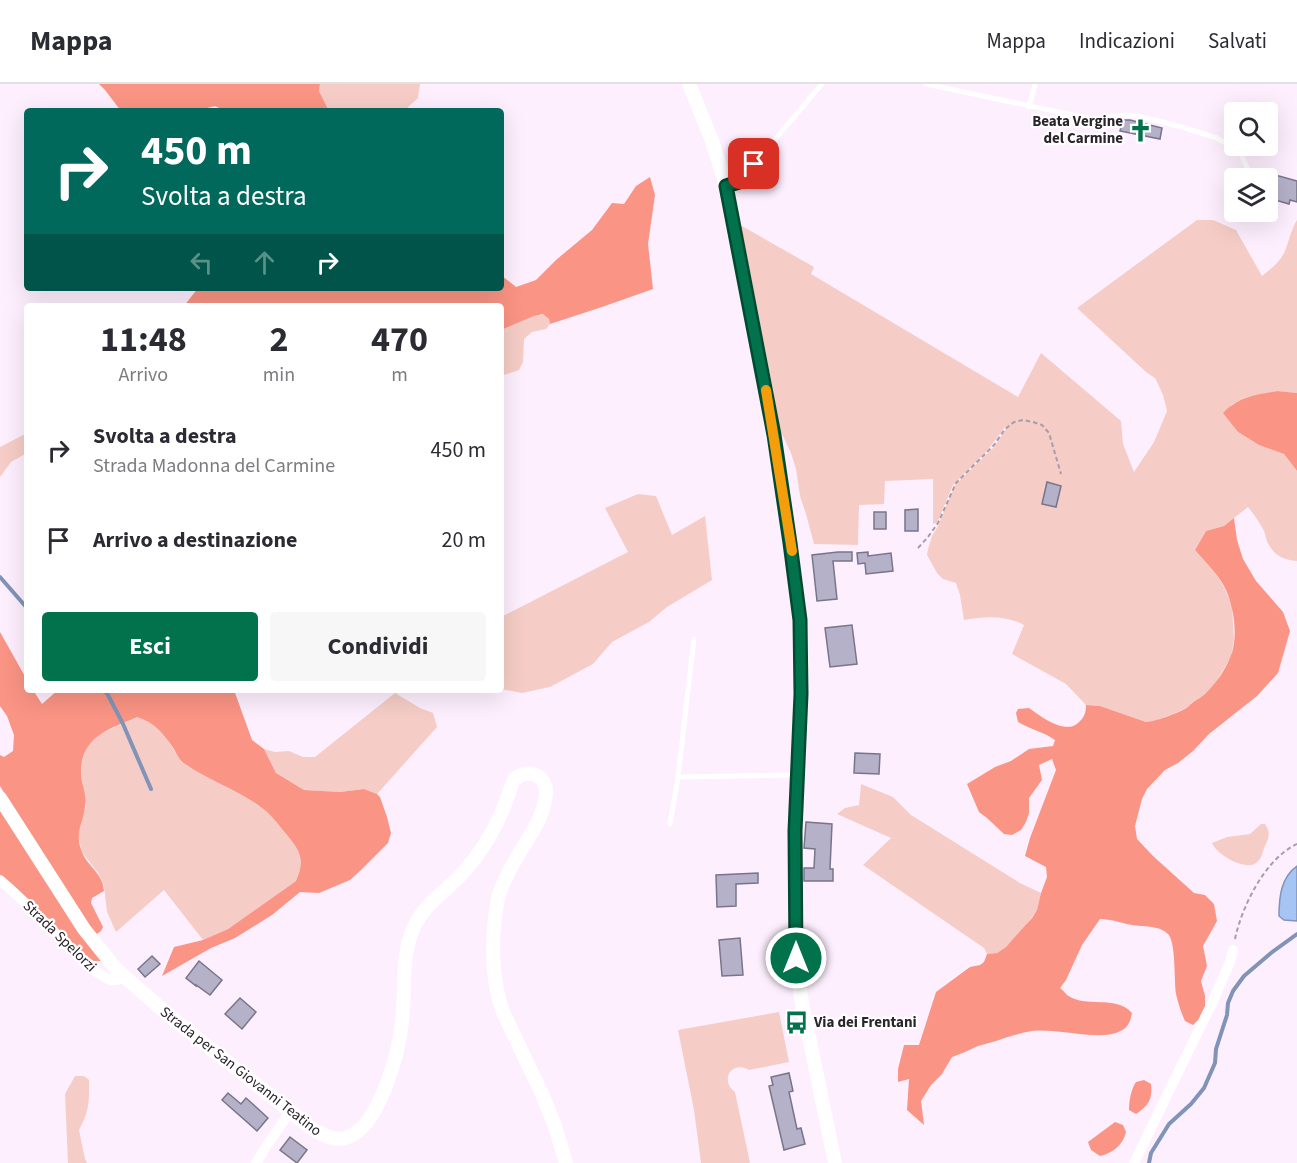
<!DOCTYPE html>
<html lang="it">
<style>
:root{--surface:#fff;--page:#f7f7f7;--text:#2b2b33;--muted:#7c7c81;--line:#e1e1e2;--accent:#01724c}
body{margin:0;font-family:"Source Sans 3",sans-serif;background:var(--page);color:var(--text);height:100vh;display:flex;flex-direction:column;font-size:22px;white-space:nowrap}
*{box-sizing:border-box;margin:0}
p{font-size:20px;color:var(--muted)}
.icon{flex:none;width:33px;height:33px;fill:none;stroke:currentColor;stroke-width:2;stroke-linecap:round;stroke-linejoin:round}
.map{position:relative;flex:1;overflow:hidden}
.sheet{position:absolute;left:24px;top:219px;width:480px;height:390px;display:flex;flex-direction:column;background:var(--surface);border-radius:6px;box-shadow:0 6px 24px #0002}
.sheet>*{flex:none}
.guide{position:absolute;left:24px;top:24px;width:480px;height:183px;border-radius:6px;box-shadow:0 6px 24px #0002;background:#00695c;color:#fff;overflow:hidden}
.controls{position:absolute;left:1224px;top:18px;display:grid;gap:12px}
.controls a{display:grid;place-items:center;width:54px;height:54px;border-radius:6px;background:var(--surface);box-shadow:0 6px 24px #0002;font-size:30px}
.pin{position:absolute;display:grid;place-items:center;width:51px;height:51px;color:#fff;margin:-26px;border-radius:12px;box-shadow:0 3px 9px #0006}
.me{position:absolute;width:66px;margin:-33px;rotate:0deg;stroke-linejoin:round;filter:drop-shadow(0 0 4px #0008)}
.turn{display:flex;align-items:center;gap:21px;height:126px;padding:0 18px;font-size:27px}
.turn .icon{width:78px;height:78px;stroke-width:2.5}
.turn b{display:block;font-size:42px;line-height:51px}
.lanes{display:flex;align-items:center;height:57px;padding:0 18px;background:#0003;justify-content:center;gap:30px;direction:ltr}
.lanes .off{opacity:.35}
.eta{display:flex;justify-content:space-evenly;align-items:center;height:102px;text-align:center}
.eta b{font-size:36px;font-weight:700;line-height:42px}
.primary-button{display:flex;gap:12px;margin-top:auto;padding:12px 18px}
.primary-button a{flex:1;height:69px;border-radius:6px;background:var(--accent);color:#fff;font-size:24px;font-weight:700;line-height:69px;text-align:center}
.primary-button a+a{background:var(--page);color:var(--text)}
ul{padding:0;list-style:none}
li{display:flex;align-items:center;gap:18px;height:90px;padding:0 18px}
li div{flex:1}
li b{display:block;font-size:22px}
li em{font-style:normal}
header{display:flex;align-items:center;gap:36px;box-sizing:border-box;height:84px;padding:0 30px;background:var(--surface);border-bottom:2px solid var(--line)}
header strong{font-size:28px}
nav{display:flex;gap:33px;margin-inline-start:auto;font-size:21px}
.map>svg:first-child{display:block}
.green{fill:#f5cdc6}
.forest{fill:#fa9484}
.water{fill:#a6c4f4;stroke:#8194b8;stroke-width:1.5}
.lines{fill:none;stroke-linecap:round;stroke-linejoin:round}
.stream{stroke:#8194b8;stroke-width:4}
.building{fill:#b5b1c9;stroke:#78758b;stroke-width:1.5}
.path{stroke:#a89ca8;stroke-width:2;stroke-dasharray:4.5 3;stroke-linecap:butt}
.lane{stroke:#fff;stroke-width:5}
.street{stroke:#fff;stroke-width:10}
.secondary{stroke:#fff;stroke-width:14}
.route-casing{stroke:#014a31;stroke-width:15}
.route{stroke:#01724c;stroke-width:10}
.slow{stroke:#f59e0b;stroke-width:10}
.labels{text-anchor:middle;stroke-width:4.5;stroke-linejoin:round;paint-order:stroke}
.poi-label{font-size:15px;font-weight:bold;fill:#2b242b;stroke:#fff;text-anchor:end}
.street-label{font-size:15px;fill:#2b242b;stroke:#fff}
</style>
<header>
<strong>Mappa</strong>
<nav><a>Mappa</a><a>Indicazioni</a><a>Salvati</a></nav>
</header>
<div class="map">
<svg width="1297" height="1079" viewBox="0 0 1297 1079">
<rect width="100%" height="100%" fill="#feeffe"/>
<!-- green -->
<g class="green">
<polygon points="320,0 420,0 418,14 404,27 329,27 319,7"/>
<path d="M1197 136H1213L1236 146 1262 192C1270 186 1281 177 1285 167 1289 157 1291 146 1297 136V309L1277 307 1244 314 1231 321 1238 348 1259 361 1284 370 1297 387V477C1285 476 1275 472 1269 461 1266 457 1266 452 1264 447 1260 439 1254 430 1248 423L1224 442 1206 447 1195 466 1216 490 1224 503 1232 522 1234 555 1231 573 1214 601 1205 611 1192 618 1187 624 1153 638H1146L1100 622 1086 621 1066 600 1012 570 1024 541C1006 531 985 532 964 536L960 511 956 499 943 495 937 489 927 471 928 465 932 452 938 442 955 401 994 363 1006 345V342L986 368 953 401 937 439 933 440V395L885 397 884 420 859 421 858 461 814 460 806 430 800 412 796 385 791 369 781 348 740 141 814 183 811 190 1018 313 1041 269 1121 337 1123 360 1134 388 1154 358 1167 327 1163 311 1159 302 1155 294 1146 288 1077 224Z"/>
<polygon points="544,230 549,235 550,240 546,245 532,248 524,255 523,278 519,286 501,292 501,246 534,232"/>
<polygon points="27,349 27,369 11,378 0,393 0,363"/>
<polygon points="638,410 656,412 672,451 705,432 712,496 667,523 649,538 612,558 593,580 550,603 522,609 501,605 501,533 628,468 605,424"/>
<polygon points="395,609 420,624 433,629 437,643 377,710 364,705 340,708 304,706 276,689 264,665 275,668 289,667 303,673 315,673"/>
<path d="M137 633C154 638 165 650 174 666 177 671 180 677 185 680 209 697 239 706 262 724 272 731 279 742 287 751 301 768 305 776 296 797L228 845 203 856 164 806 116 848 107 828 104 802 99 790 82 768 78 750 86 722 81 691 82 679 86 662 98 651Z"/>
<polygon points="861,700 893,713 911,731 1020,799 1041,809 1037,826 1024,844 1006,863 997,869 987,870 984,864 863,781 891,754 837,730 845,724 859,721"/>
<path d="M1261 740H1265C1271 749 1269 753 1265 762 1262 768 1263 774 1256 779 1245 787 1217 771 1212 759L1227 753 1250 750Z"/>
<path d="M779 928 789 978 749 986C732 976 719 996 735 1008L750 1079H701L694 1026 678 946Z"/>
<path d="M75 992H84L89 996C89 1018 90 1026 79 1046L85 1075 87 1079H68L65 1010Z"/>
</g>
<!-- forest -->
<g class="forest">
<polygon points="99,0 320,0 319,7 329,27 225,27 215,22 196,27 121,27 105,6"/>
<polygon points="650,93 655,111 648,160 653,205 602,223 550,240 549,235 543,230 534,232 501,246 501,222 184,222 198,204 501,204 501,191 516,203 536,196 556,176 592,146 612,119 624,120 636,102"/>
<path d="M1277 307 1297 309V387L1284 370 1259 361 1238 348 1223 329C1239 312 1255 311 1277 307Z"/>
<path d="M1234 434 1237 456 1243 475 1256 497 1283 528 1290 547 1278 589 1257 612 1209 650 1193 667 1178 679 1165 686 1147 705 1142 715 1135 742 1137 755 1153 772 1194 809 1205 811 1214 820 1217 837 1203 862 1207 882 1201 897 1205 912V923L1202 932 1193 941 1185 937C1181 928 1178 919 1176 910 1174 896 1176 858 1168 850 1159 841 1143 843 1132 841 1121 839 1111 835 1100 835L1082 861 1066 896 1060 904C1063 906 1065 909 1067 911 1086 925 1115 910 1132 929 1130 940 1127 945 1116 949 1094 956 1057 944 1032 947 1020 949 1008 953 996 957 990 959 984 960 978 962 969 966 961 970 952 973L942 990 931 1001 921 1017 924 1041 907 1026 909 995 898 998V985L904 961H919L936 908 970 883 980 881 984 878 987 870 997 869 1006 863 1032 834 1037 826 1041 809 1047 793 1046 783 1025 772 1030 754 1056 686 1052 675 1039 681 1042 696 1029 714V729L1026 738 1021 746 1012 751 1004 750 987 734 979 728 967 700 995 683 1011 677 1029 665 1053 662 1055 656C1044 648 1030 645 1018 638L1016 629 1018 625 1029 624C1040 632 1065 651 1078 639 1084 634 1086 629 1086 621L1100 622 1146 638C1155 638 1177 629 1185 625 1190 622 1188 622 1192 619 1197 615 1203 613 1207 608 1216 599 1225 586 1230 574 1239 554 1234 521 1224 502 1217 489 1205 478 1195 466L1206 447 1224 442Z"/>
<path d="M0 548 27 596V606H33L42 620 58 606H234L252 656 264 665 276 689 304 706 340 708 364 705 377 710 380 713 387 733 391 749 388 759 360 787 350 796 319 809 300 808 272 831 235 854 211 864 162 892 174 863 203 856 228 845 296 797C305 776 301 768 287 751 279 742 272 731 262 724 239 706 209 697 185 680 180 677 177 671 174 665 164 650 154 638 137 633 108 646 80 652 81 691 82 701 87 712 85 723 83 741 74 748 82 768 88 783 103 789 104 807L92 814 91 819 103 843 101 847 97 850 92 846 63 804 0 702V671L4 673 13 667 14 651 7 632 0 622Z"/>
<polygon points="0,723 104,877 94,877 86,872 35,822 0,791"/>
<path d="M1144 996 1151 1000C1153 1015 1148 1022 1136 1030L1129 1026C1129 1016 1131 1006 1136 998Z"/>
<path d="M1115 1038 1123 1041 1126 1048C1123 1061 1113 1069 1100 1072L1091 1066 1088 1058Z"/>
</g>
<!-- water -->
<path class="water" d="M1297 782V837L1284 836 1279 832C1279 813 1281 793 1297 782Z"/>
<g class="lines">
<!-- stream -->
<g class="stream">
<polyline points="0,493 27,524"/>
<polyline points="104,606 108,611 123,640 151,705"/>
<polyline points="1149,1079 1151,1069 1169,1040 1191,1020 1204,1004 1215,979 1216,965 1227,931 1228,919 1233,907 1244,892 1271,869 1297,850"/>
</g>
</g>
<!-- building -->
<g class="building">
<polygon points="1123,36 1130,36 1162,44 1160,55 1120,47"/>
<polygon points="1268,89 1297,97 1297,118 1290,116 1289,120 1268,114"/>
<polygon points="1047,398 1061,402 1056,423 1042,420"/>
<polygon points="918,425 918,447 905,447 905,426"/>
<rect x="874" y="428" width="12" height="17"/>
<polygon points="838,468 852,468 852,477 833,477 837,515 817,517 812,471"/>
<polygon points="868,468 868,472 891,469 893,487 866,490 865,479 858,480 857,469"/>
<polygon points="852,541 857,580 830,583 825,544"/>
<polygon points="855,669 880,670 879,690 854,689"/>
<polygon points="806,738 832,740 830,785 833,785 833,797 804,797 804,784 814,784 815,765 804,764"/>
<polygon points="758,789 758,799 736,800 736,822 717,823 716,791"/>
<polygon points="740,854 743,891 722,892 719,856"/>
<polygon points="152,872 160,880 145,893 138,885"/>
<polygon points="199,877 222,896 210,911 196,901 196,902 186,894"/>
<polygon points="240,914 256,928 242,945 225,930"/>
<polygon points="789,989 793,1007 789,1008 797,1045 801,1044 805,1060 784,1066 769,1002 773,1001 771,993"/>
<polygon points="228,1009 241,1020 246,1014 268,1034 257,1047 222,1016"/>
<polygon points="290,1053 307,1066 297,1079 280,1066"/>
</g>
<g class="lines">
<!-- path -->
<g class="path">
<polyline points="918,464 928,453 938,439 956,399 994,361 1005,345 1014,338 1023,336 1033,338 1042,341 1049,349 1061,390"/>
<path d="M1235 855C1242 822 1265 775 1297 760"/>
</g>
<!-- lane -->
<g class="lane">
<polyline points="926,0 1092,35 1127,31 1142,33 1182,43 1217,54 1239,67 1247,83"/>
<polyline points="1029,23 1035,0"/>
<polyline points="727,102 739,98 822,0"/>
<polyline points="694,555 678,693 795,691"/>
<polyline points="670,740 678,693"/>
</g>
<!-- street -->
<g class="street">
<path d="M0 796C29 820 53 849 81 874 90 882 99 892 111 896 116 897 120 895 124 894"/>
<polyline points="256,1079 267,1061 290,1028"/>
<polyline points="1134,1079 1213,917 1230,878 1233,866"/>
</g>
<!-- secondary -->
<g class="secondary">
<polyline points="689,0 712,57 726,102 764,296 777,369 797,509 800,536 802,574 795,747 796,874 801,914 835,1079"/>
<path d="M0 714 84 845 116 885 173 935 314 1046C325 1052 336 1058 348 1053 380 1041 399 968 402 937 406 905 400 868 416 839 426 820 445 807 459 793 482 769 497 743 508 712 510 706 511 700 515 695 528 683 547 692 546 709 545 733 527 755 516 775 510 785 504 796 500 808 497 816 496 825 495 834 491 867 492 897 503 928L542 1010 555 1042 566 1079"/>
</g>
</g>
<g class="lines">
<defs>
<polyline id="route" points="754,80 739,98 726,102 774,351 790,459 800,536 801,610 795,747 796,874"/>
</defs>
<!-- route casing -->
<use href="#route" class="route-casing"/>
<!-- route -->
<use href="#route" class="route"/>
<!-- slow -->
<polyline class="slow" points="766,306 792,467"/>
</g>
<!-- icons -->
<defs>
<symbol id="church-bare" viewBox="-9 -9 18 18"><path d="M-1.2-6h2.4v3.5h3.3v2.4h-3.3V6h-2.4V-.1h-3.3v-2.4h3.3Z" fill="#01724c" stroke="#fff" stroke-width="2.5" paint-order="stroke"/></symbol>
<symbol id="bus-bare" viewBox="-9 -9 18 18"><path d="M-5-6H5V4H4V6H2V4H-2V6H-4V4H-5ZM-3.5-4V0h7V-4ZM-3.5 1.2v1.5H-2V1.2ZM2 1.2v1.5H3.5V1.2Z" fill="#01724c" stroke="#fff" stroke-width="2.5" paint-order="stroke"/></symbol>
</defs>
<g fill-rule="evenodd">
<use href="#church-bare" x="1124" y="30" width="33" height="33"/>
<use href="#bus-bare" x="780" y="922" width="33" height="33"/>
</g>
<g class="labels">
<!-- poi labels -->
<g class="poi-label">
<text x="1123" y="42">Beata Vergine<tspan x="1123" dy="17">del Carmine</tspan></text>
<text x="814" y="943" text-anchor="start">Via dei Frentani</text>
</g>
<!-- street labels -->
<g class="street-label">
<text transform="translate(60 852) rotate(44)" y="5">Strada Spelorzi</text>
<text transform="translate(241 987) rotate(38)" y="5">Strada per San Giovanni Teatino</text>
</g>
</g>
</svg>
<div class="controls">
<a><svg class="icon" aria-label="search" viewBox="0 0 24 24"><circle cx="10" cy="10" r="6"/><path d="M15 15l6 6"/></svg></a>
<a><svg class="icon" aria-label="layers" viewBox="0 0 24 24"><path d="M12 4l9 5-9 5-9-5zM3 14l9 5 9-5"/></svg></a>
</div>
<div class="pin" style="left:754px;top:80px;background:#d93025"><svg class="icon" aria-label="arrive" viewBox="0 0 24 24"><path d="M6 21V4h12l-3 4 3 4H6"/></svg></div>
<svg class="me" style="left:796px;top:874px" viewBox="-20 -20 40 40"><circle r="17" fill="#01724c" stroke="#fff" stroke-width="3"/><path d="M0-11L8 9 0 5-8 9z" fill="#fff"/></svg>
<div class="guide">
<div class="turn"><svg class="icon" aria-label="right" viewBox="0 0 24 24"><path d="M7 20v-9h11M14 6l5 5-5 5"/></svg><div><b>450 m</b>Svolta a destra</div></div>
<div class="lanes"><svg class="icon off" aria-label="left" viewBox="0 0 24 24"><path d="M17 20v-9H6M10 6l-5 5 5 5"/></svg><svg class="icon off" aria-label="ahead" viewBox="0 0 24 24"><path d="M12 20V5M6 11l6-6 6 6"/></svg><svg class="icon" aria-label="right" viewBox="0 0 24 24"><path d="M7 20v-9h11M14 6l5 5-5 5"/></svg></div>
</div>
<section class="sheet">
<div class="eta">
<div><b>11:48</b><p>Arrivo</p></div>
<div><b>2</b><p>min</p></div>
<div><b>470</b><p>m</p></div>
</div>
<ul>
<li><svg class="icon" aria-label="right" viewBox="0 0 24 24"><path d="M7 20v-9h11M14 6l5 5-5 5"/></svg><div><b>Svolta a destra</b><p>Strada Madonna del Carmine</p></div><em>450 m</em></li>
<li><svg class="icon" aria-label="arrive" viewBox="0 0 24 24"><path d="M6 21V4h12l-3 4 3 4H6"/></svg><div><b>Arrivo a destinazione</b></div><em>20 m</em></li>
</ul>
<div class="primary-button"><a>Esci</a><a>Condividi</a></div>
</section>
</div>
